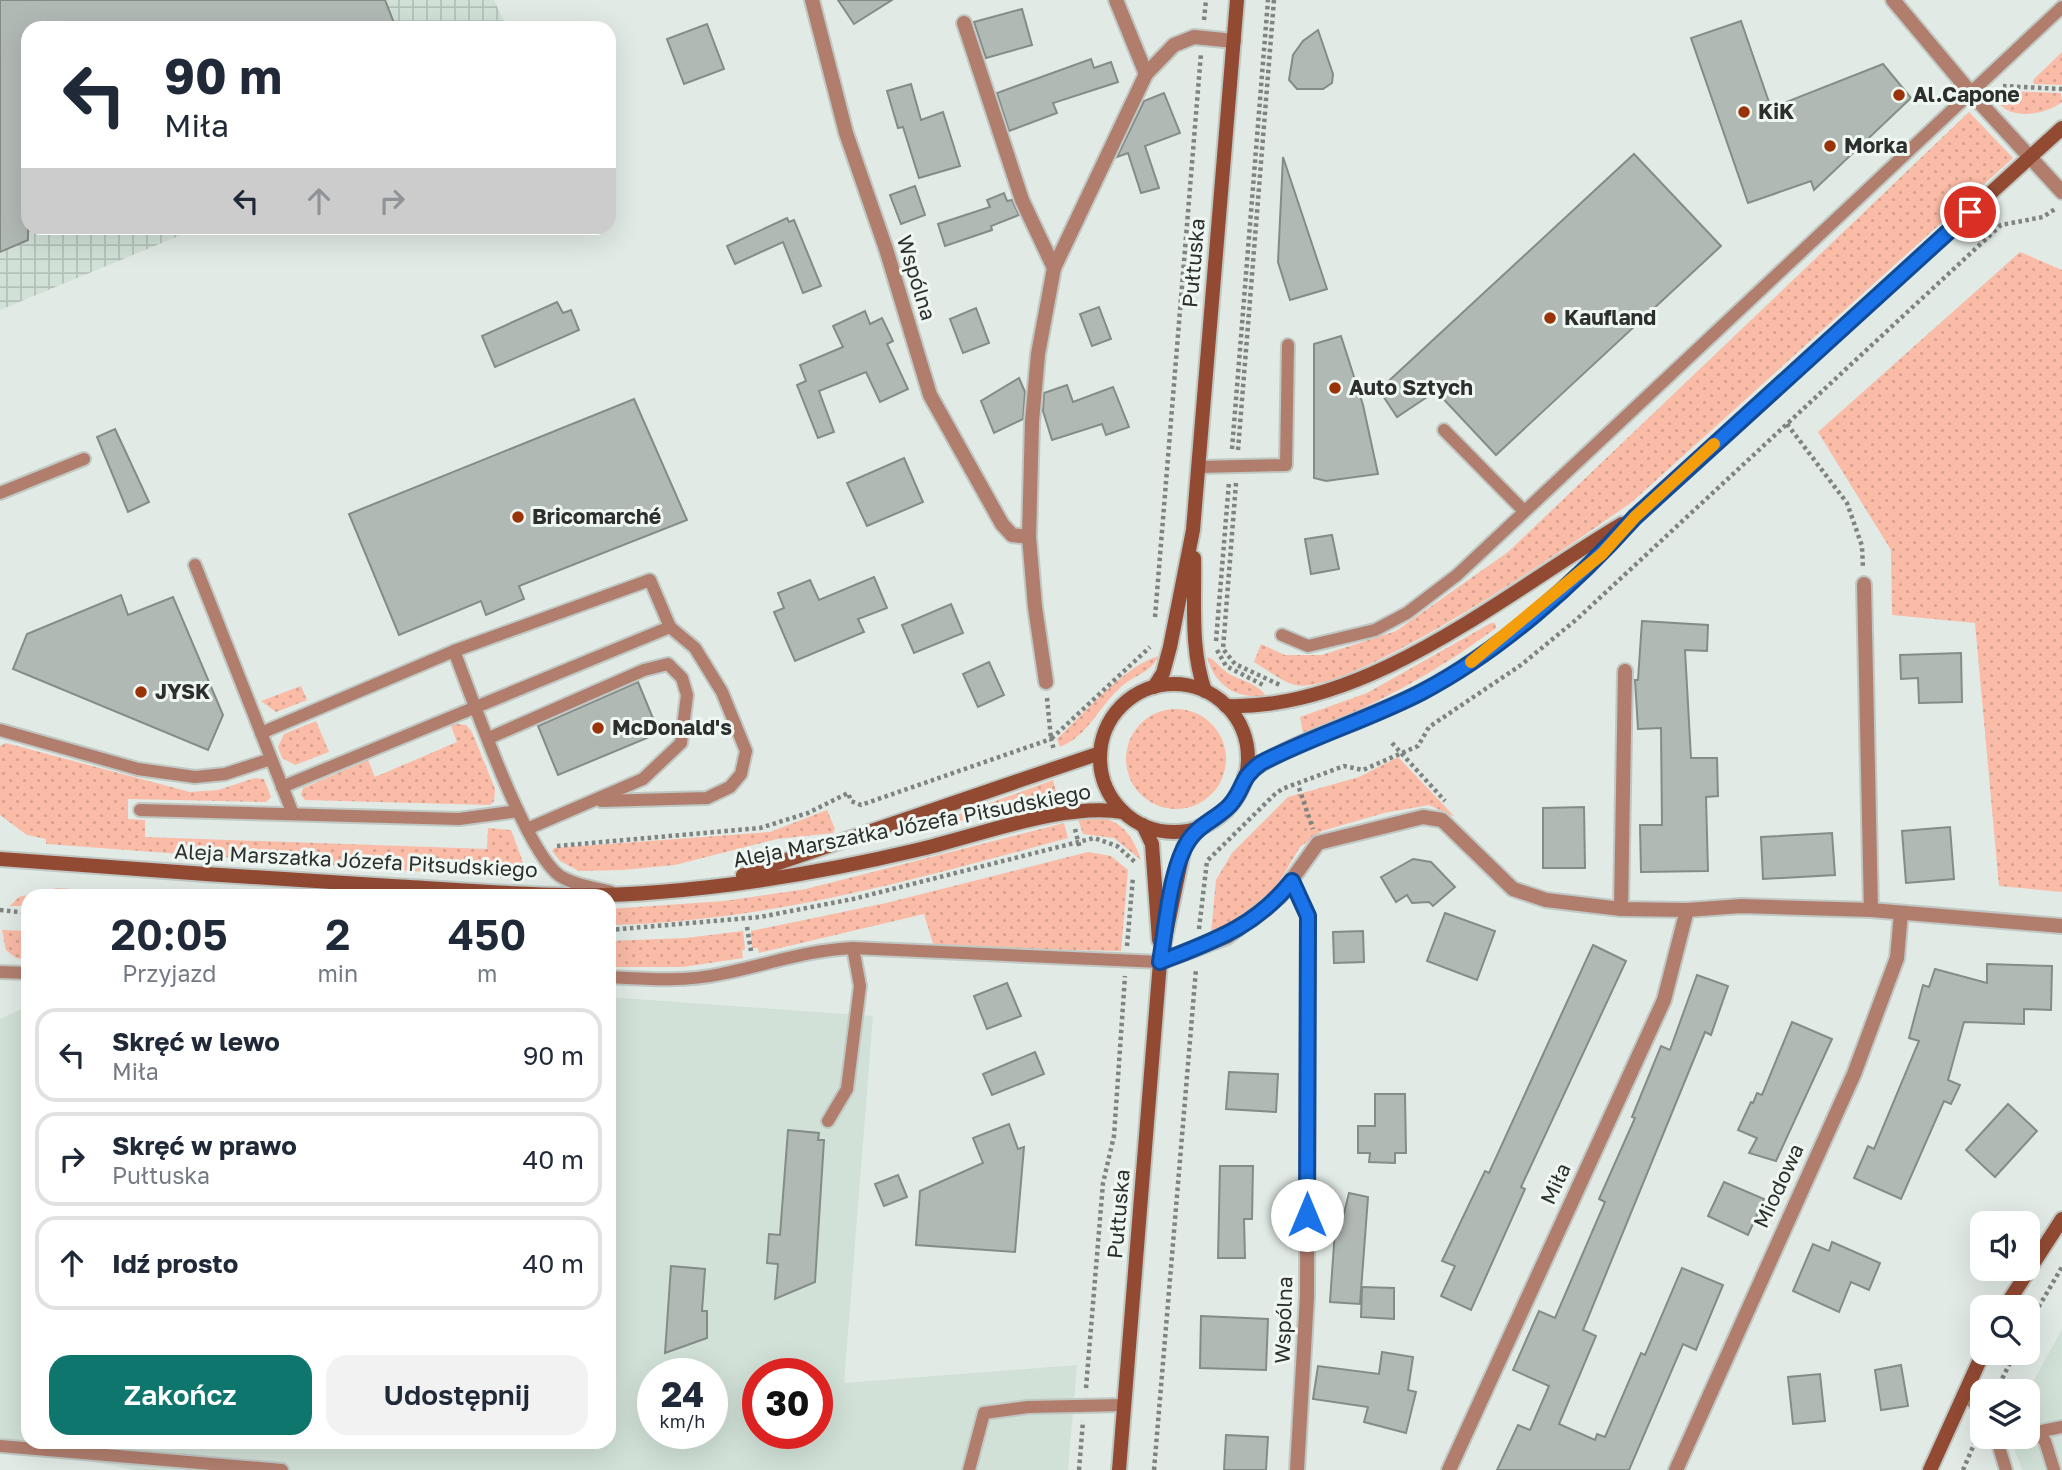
<!DOCTYPE html>
<html lang="pl">
<meta charset="utf-8">
<style>
:root{--surface:#fff;--page:#f2f2f3;--text:#1f2937;--muted:#747a83;--line:#e0e1e3;--accent:#0f766e}
body{margin:0;font-family:"Golos Text",sans-serif;background:var(--page);color:var(--text);height:100vh;display:flex;flex-direction:column;font-size:26px;white-space:nowrap}
*{box-sizing:border-box;margin:0}
p{font-size:23px;color:var(--muted)}
.icon{flex:none;width:38px;height:38px;fill:none;stroke:currentColor;stroke-width:2;stroke-linecap:round;stroke-linejoin:round}
.map{position:relative;flex:1;overflow:hidden}
.panel{position:absolute;left:21px;top:889px;width:595px;height:560px;display:flex;flex-direction:column;background:var(--surface);border-radius:21px;box-shadow:0 7px 28px #0002}
.panel>*{flex:none}
.top-card{position:absolute;left:21px;top:21px;width:595px;height:214px;border-radius:21px;box-shadow:0 7px 28px #0002;background:#fff;color:var(--text);overflow:hidden}
.tools{position:absolute;left:1970px;top:1211px;display:grid;gap:14px}
.tools a{display:grid;place-items:center;width:70px;height:70px;border-radius:14px;background:var(--surface);box-shadow:0 7px 28px #0002;font-size:35px}
.speed{position:absolute;left:637px;top:1358px;display:flex;gap:14px;font-size:35px;font-weight:700;text-align:center}
.speed>*{display:grid;place-content:center;width:91px;height:91px;border-radius:50%;background:var(--surface);box-shadow:0 7px 28px #0002;line-height:1}
.speed small{font-size:18px;font-weight:400}
.speed .limit{border:10px solid #d22;background:#fff;color:#111}
.pin{position:absolute;display:grid;place-items:center;width:60px;height:60px;color:#fff;margin:-30px;border:4px solid #fff;border-radius:50%;box-shadow:0 2px 7px #0007}
.me{position:absolute;width:77px;margin:-38px;rotate:0deg;stroke-linejoin:round;filter:drop-shadow(0 0 5px #0008)}
.turn{display:flex;align-items:center;gap:24px;height:147px;padding:0 28px;font-size:32px}
.turn .icon{width:91px;height:91px;stroke-width:2.5}
.turn b{display:block;font-size:49px;line-height:60px}
.lanes{display:flex;align-items:center;height:66px;padding:0 28px;background:#0003;justify-content:center;gap:35px;direction:ltr}
.lanes .off{opacity:.35}
.eta{display:flex;justify-content:space-evenly;align-items:center;height:119px;text-align:center}
.eta b{font-size:42px;font-weight:600;line-height:49px}
.cta{display:flex;gap:14px;margin-top:auto;padding:14px 28px}
.cta a{flex:1;height:80px;border-radius:21px;background:var(--accent);color:#fff;font-size:28px;font-weight:600;line-height:80px;text-align:center}
.cta a+a{background:var(--page);color:var(--text)}
ul{padding:0;list-style:none}
li{display:flex;align-items:center;gap:21px;height:94px;margin:0 14px 10px;padding:0 14px;border:4px solid var(--line);border-radius:21px}
li div{flex:1}
li b{display:block;font-size:26px}
li em{font-style:normal}
.map>svg:first-child{display:block}
.built{fill:#d1e1d7;fill-rule:evenodd}
.industrial{fill:url(#industrial-grid)}
.grass{fill:url(#grass-dots)}
.building{fill:#b1b9b5;stroke:#848c87;stroke-width:2}
.lines{fill:none;stroke-linecap:round;stroke-linejoin:round}
.lane-casing{stroke:#c0c8c4;stroke-width:16}
.street-casing{stroke:#c0c8c4;stroke-width:18}
.secondary-casing{stroke:#c0c8c4;stroke-width:18}
.path{stroke:#7f8481;stroke-width:4.5;stroke-dasharray:3.5 3.5;stroke-linecap:butt}
.lane{stroke:#b17e6e;stroke-width:12}
.street{stroke:#b17e6e;stroke-width:14}
.secondary{stroke:#924a33;stroke-width:14}
.route-casing{stroke:#114b97;stroke-width:18}
.route{stroke:#1a73e8;stroke-width:12}
.slow{stroke:#f59e0b;stroke-width:12}
.poi-dot{fill:#993309;stroke:#eff7f2;stroke-width:2.5}
.labels{text-anchor:middle;stroke-width:6;stroke-linejoin:round;paint-order:stroke}
.poi-label{font-size:21px;font-weight:bold;fill:#2c2f2d;stroke:#eff7f2;text-anchor:start}
.street-label{font-size:21px;fill:#2c2f2d;stroke:#eff7f2}
</style>
<div class="map">
<svg width="2062" height="1470" viewBox="0 0 2062 1470">
<defs>
<pattern id="industrial-grid" width="8" height="8" patternUnits="userSpaceOnUse" patternTransform="scale(1.75)"><rect width="8" height="8" fill="#d1e1d7"/><path d="M0 4h8M4 0v8" fill="none" stroke="#b4c1b9"/></pattern>
<pattern id="grass-dots" width="8" height="8" patternUnits="userSpaceOnUse" patternTransform="scale(1.75)"><rect width="8" height="8" fill="#fabba7"/><path d="M2 2h.1M6 6h.1" fill="none" stroke="#d6a190" stroke-width="1.8" stroke-linecap="round"/></pattern>
</defs>
<rect width="100%" height="100%" fill="#e1eae5"/>
<!-- built -->
<g class="built">
<path d="M609 997 873 1016 844 1383 1077 1365 1068 1470H134L0 1443V1019L28 1006V1442H609ZM653 1374H712V1433H653ZM758 1374H817V1433H758Z"/>
<polygon points="2062,1329 2062,1470 2022,1470 2010,1437 2028,1437 2028,1391"/>
</g>
<!-- industrial -->
<polygon class="industrial" points="0,0 494,0 507,28 28,28 28,228 198,228 0,310"/>
<!-- grass -->
<g class="grass">
<polygon points="2062,52 2062,85 2034,84 2033,80"/>
<path d="M2001 91 2061 93 2062 102C2047 114 2012 121 1999 103Z"/>
<path d="M1969 112 2013 158 1633 501C1581 539 1350 698 1295 685 1282 682 1266 669 1254 662L1261 644 1285 655H1322L1396 631 1508 552Z"/>
<polygon points="2020,252 2062,270 2062,892 1999,886 1975,623 1892,615 1891,550 1818,432"/>
<path d="M1491 623H1495L1496 628C1435 673 1373 707 1303 733L1300 717 1367 693Z"/>
<path d="M1159 656C1149 675 1132 675 1118 690 1096 710 1089 735 1060 747L1057 739C1083 715 1126 664 1159 656Z"/>
<path d="M1207 657C1216 660 1217 665 1224 670 1237 681 1256 681 1266 696 1236 699 1215 686 1207 657Z"/>
<polygon points="301,686 307,700 276,712 261,701"/>
<circle cx="1176" cy="759" r="50"/>
<polygon points="316,721 329,752 295,765 282,758 278,747 284,734"/>
<polygon points="450,723 466,725 472,732 495,789 494,801 490,805 305,800 301,795 303,788 368,760 375,777 457,742"/>
<polygon points="6,743 190,792 218,790 255,778 264,779 271,797 266,802 128,799 128,819 145,820 145,837 487,849 488,828 511,830 524,865 536,875 534,880 46,844 46,839 27,835 0,815 0,746"/>
<polygon points="1398,757 1455,817 1429,805 1384,813 1322,831 1300,847 1275,889 1223,932 1211,934 1216,880 1232,853 1288,797 1359,777"/>
<polygon points="1053,780 1057,796 922,831 918,829"/>
<polygon points="827,810 835,829 833,833 777,839 675,865 622,870 579,871 560,861 552,851 554,848 770,832"/>
<path d="M1088 816C1118 816 1133 834 1141 860L1114 838 1083 834 1078 819Z"/>
<path d="M1064 823 1068 838C917 879 766 922 609 925V909L724 901 806 889Z"/>
<polygon points="1088,852 1111,856 1128,870 1121,951 934,947 924,914 759,953 758,948 752,948 751,931 886,903"/>
<polygon points="57,888 181,896 89,892 71,896 28,896 28,906 10,906 19,897"/>
<polygon points="2,930 28,931 28,960 16,958 6,950"/>
<polygon points="743,931 745,949 742,951 743,958 683,967 609,967 609,941 685,938"/>
</g>
<!-- building -->
<g class="building">
<polygon points="0,0 385,0 396,28 28,28 28,240 0,252"/>
<polygon points="838,0 892,0 854,24"/>
<polygon points="1022,9 1032,45 986,58 974,22"/>
<polygon points="1741,21 1771,108 1883,64 1911,98 1814,190 1811,181 1748,203 1691,38"/>
<polygon points="707,24 724,69 684,84 667,39"/>
<polygon points="1318,30 1333,74 1332,83 1323,89 1297,89 1289,80 1293,55 1303,41"/>
<polygon points="1091,59 1094,68 1111,62 1118,82 1053,103 1057,113 1009,131 997,93"/>
<polygon points="911,84 921,120 943,112 960,166 919,178 903,127 898,128 887,91"/>
<polygon points="1164,93 1180,133 1145,146 1159,188 1141,193 1128,153 1117,157 1144,101"/>
<polygon points="1634,154 1721,246 1496,455 1436,391 1397,417 1379,390"/>
<polygon points="1283,157 1327,289 1290,300 1278,262"/>
<polygon points="915,186 925,215 901,224 890,195"/>
<polygon points="1004,193 1007,201 1012,200 1019,215 991,226 992,230 945,246 938,224 990,207 987,200"/>
<polygon points="787,218 789,222 794,220 821,286 803,293 783,242 735,264 727,246"/>
<polygon points="557,302 563,313 571,310 579,330 495,367 482,336"/>
<polygon points="1099,307 1111,339 1092,346 1080,314"/>
<polygon points="976,308 989,343 963,353 950,319"/>
<polygon points="865,311 870,324 882,318 893,341 887,344 908,389 880,402 866,372 819,391 834,432 818,438 797,385 806,381 800,365 843,347 833,326"/>
<polygon points="1341,336 1363,405 1378,474 1326,481 1314,478 1314,344"/>
<polygon points="1019,378 1025,392 1023,419 994,433 981,401"/>
<polygon points="1067,385 1073,402 1113,387 1129,427 1106,435 1102,424 1052,440 1043,411 1044,393"/>
<polygon points="634,399 687,520 519,586 524,599 486,615 481,601 399,635 349,514"/>
<polygon points="115,429 149,502 128,512 97,437"/>
<polygon points="904,458 923,502 867,526 847,483"/>
<polygon points="1332,535 1339,569 1311,574 1305,539"/>
<polygon points="874,577 887,608 858,619 864,632 795,661 774,612 784,608 778,593 810,580 819,600"/>
<polygon points="121,595 128,615 173,597 223,715 208,750 13,669 27,634"/>
<polygon points="951,604 963,633 914,653 902,625"/>
<polygon points="1642,621 1708,625 1707,651 1685,650 1691,758 1717,758 1718,796 1706,797 1708,871 1641,872 1640,825 1662,825 1661,728 1638,729 1635,680 1638,680"/>
<polygon points="1961,653 1962,702 1919,703 1918,678 1901,679 1900,655"/>
<polygon points="989,662 1004,695 978,707 963,674"/>
<polygon points="638,682 659,733 558,775 538,726"/>
<polygon points="1584,807 1585,868 1543,868 1543,808"/>
<polygon points="1950,827 1954,879 1906,883 1902,831"/>
<polygon points="1832,833 1835,875 1763,879 1761,837"/>
<polygon points="1413,859 1431,862 1455,887 1433,906 1429,902 1412,903 1407,895 1396,902 1381,877"/>
<polygon points="1445,913 1495,931 1477,980 1427,961"/>
<polygon points="1363,931 1364,962 1334,963 1333,932"/>
<polygon points="1593,945 1626,961 1521,1187 1525,1189 1471,1310 1441,1296 1455,1266 1442,1261 1485,1171 1489,1173"/>
<polygon points="1987,964 2052,966 2051,1010 2024,1009 2024,1024 1964,1022 1948,1080 1960,1085 1951,1104 1944,1101 1901,1199 1854,1178 1868,1146 1874,1149 1919,1041 1909,1038 1923,985 1929,987 1935,969 1987,983"/>
<polygon points="1697,975 1728,986 1711,1035 1705,1032 1583,1330 1596,1336 1559,1424 1595,1440 1597,1434 1605,1437 1641,1353 1645,1355 1682,1268 1723,1285 1696,1350 1683,1344 1629,1470 1497,1470 1518,1425 1530,1430 1549,1386 1513,1370 1539,1311 1555,1318 1605,1202 1599,1199 1635,1118 1632,1117 1661,1046 1670,1050"/>
<polygon points="1007,983 1021,1016 987,1029 974,996"/>
<polygon points="1792,1022 1832,1039 1776,1161 1749,1153 1757,1138 1738,1130 1751,1102 1753,1103 1757,1093 1762,1095"/>
<polygon points="1035,1052 1044,1074 992,1095 983,1074"/>
<polygon points="1229,1072 1278,1074 1276,1112 1226,1109"/>
<polygon points="1375,1094 1405,1094 1406,1153 1395,1153 1395,1163 1369,1162 1370,1153 1358,1153 1358,1126 1375,1126"/>
<polygon points="2008,1104 2037,1131 1995,1177 1966,1150"/>
<polygon points="1009,1124 1018,1149 1024,1147 1015,1252 916,1245 920,1191 983,1163 973,1138"/>
<polygon points="788,1130 819,1133 818,1140 824,1140 815,1282 775,1299 778,1264 767,1263 769,1234 780,1235"/>
<polygon points="1220,1166 1253,1166 1252,1219 1244,1219 1245,1258 1218,1258"/>
<polygon points="898,1175 907,1197 884,1206 875,1184"/>
<polygon points="1724,1182 1764,1199 1748,1235 1708,1216"/>
<polygon points="1349,1193 1368,1197 1360,1304 1330,1302 1335,1230 1340,1230"/>
<polygon points="1832,1242 1880,1263 1869,1290 1851,1282 1839,1312 1793,1291 1813,1244 1829,1251"/>
<polygon points="671,1266 705,1269 702,1311 707,1311 707,1338 665,1353"/>
<polygon points="1362,1287 1394,1288 1394,1319 1361,1317"/>
<polygon points="1201,1316 1268,1319 1266,1370 1200,1368"/>
<polygon points="1382,1352 1413,1357 1408,1390 1416,1392 1406,1433 1364,1422 1368,1407 1313,1399 1318,1366 1379,1374"/>
<polygon points="1901,1365 1908,1406 1881,1410 1875,1370"/>
<polygon points="1820,1374 1825,1421 1793,1424 1788,1377"/>
<polygon points="1226,1435 1268,1437 1266,1470 1224,1470"/>
</g>
<g class="lines">
<defs>
<g id="lane">
<polyline points="1444,430 1524,511"/>
<polyline points="1198,467 1286,465 1288,345"/>
<polyline points="0,493 84,459"/>
<polyline points="195,565 293,814"/>
<polyline points="1282,635 1308,646 1375,630 1407,613 1457,575 2062,7"/>
<path d="M454 651C472 697 525 852 560 876 574 885 595 888 611 892"/>
<polyline points="0,730 138,769 195,777 225,774 271,759"/>
<polyline points="261,733 454,651 650,580 670,627 282,787"/>
<polyline points="489,738 644,670 668,664 682,678 687,695 681,743 643,779 527,829"/>
<polyline points="601,801 707,798 730,787 741,774 746,751 722,692 695,648 670,627"/>
<polyline points="140,810 459,819 518,811"/>
<polyline points="0,972 28,973"/>
<path d="M609 977C646 979 685 982 721 974 766 965 807 950 853 948L1160 962"/>
<polyline points="828,1121 847,1089 860,986 853,948"/>
<polyline points="1963,1395 1983,1409"/>
<polyline points="2028,1424 2045,1441 2054,1470"/>
<polyline points="2037,1432 2062,1427"/>
<polyline points="1996,1437 2006,1470"/>
<polyline points="0,1446 282,1470"/>
<polyline points="969,1470 984,1413 1028,1407 1124,1405"/>
</g>
<g id="street">
<polyline points="812,0 846,133 886,249 930,395 1002,524 1012,535 1029,537 1032,422 1038,354 1054,268 1146,74 1174,45 1194,37 1234,41"/>
<polyline points="1116,0 1146,74"/>
<polyline points="1893,0 1970,92 2062,192"/>
<polyline points="964,23 1022,200 1054,268"/>
<polyline points="1029,537 1035,607 1046,682"/>
<polyline points="1864,584 1871,910"/>
<polyline points="1292,881 1308,916 1307,1296 1297,1470"/>
<polyline points="1621,909 1625,671"/>
<polyline points="1160,962 1227,937 1280,896 1318,843 1423,817 1442,820 1513,889 1546,900 1621,909 1687,910 1741,906 1871,910 2062,926"/>
<polyline points="1449,1470 1664,1000 1687,910"/>
<polyline points="1676,1470 1854,1074 1897,958 1901,913"/>
</g>
<g id="secondary">
<path d="M1194 558C1195 602 1190 649 1205 691"/>
<circle cx="1174" cy="758" r="74"/>
<polyline points="1154,687 1163,673 1170,647 1193,530 1237,0"/>
<path d="M1226 706C1368 711 1505 593 1622 524"/>
<path d="M1245 775C1298 736 1365 722 1423 691 1500 650 1576 582 1635 517L2062 128"/>
<polyline points="1143,825 1152,844 1159,940"/>
<path d="M0 859C131 869 261 878 392 886 480 891 571 900 659 892 746 885 833 870 917 850 977 836 1064 802 1123 812"/>
<polyline points="743,875 1100,753"/>
<polyline points="2005,1307 2062,1219"/>
<polyline points="1119,1470 1160,962 1184,847 1199,827"/>
<polyline points="1930,1470 1983,1353"/>
</g>
</defs>
<!-- lane casing -->
<use href="#lane" class="lane-casing"/>
<!-- street casing -->
<use href="#street" class="street-casing"/>
<!-- secondary casing -->
<use href="#secondary" class="secondary-casing"/>
<!-- path -->
<g class="path">
<polyline points="1204,20 1206,0"/>
<polyline points="2003,86 2062,89"/>
<polyline points="1787,424 1847,503 1862,546 1863,569"/>
<polyline points="1232,449 1268,0"/>
<polyline points="1238,450 1274,0"/>
<polyline points="1236,483 1223,649 1235,664 1280,685"/>
<polyline points="1155,617 1201,53"/>
<polyline points="1216,641 1229,482"/>
<polyline points="1217,650 1226,666 1263,685"/>
<polyline points="1047,698 1051,739 1150,647"/>
<polyline points="1392,743 1445,801"/>
<polyline points="1299,788 1313,829"/>
<polyline points="1075,829 1080,849"/>
<polyline points="557,846 760,828 808,813 848,793 851,801 861,805 1051,739 1054,750"/>
<polyline points="0,910 28,913"/>
<polyline points="747,927 751,951"/>
<polyline points="1199,929 1207,861 1274,795 1282,789 1344,766 1363,770 1418,746 1429,727 1521,665 1577,619 2001,225 2043,217 2055,209"/>
<polyline points="609,930 760,917 853,899 1094,838 1117,846 1135,862"/>
<polyline points="1127,946 1133,877"/>
<polyline points="2028,1325 2062,1267"/>
<polyline points="1086,1388 1103,1183 1114,1136 1125,976"/>
<polyline points="1996,1391 2015,1353"/>
<polyline points="1079,1470 1083,1421"/>
<polyline points="1154,1470 1196,969"/>
<polyline points="1963,1470 1978,1435"/>
</g>
<!-- lane -->
<use href="#lane" class="lane"/>
<!-- street -->
<use href="#street" class="street"/>
<!-- secondary -->
<use href="#secondary" class="secondary"/>
</g>
<g class="lines">
<defs>
<path id="route" d="M1307 1215 1308 916 1292 881C1254 928 1213 941 1160 962 1166 928 1170 862 1192 836 1202 823 1218 818 1230 805 1245 788 1239 779 1261 763 1313 736 1370 719 1422 692 1500 651 1577 582 1635 517L1970 212"/>
</defs>
<!-- route casing -->
<use href="#route" class="route-casing"/>
<!-- route -->
<use href="#route" class="route"/>
<!-- slow -->
<polyline class="slow" points="1471,662 1602,554 1635,517 1714,444"/>
</g>
<!-- markers -->
<g class="poi-dot">
<circle cx="1899" cy="95" r="7"/>
<circle cx="1744" cy="112" r="7"/>
<circle cx="1830" cy="146" r="7"/>
<circle cx="1550" cy="318" r="7"/>
<circle cx="1335" cy="388" r="7"/>
<circle cx="518" cy="517" r="7"/>
<circle cx="141" cy="692" r="7"/>
<circle cx="598" cy="728" r="7"/>
</g>
<g class="labels">
<!-- poi labels -->
<g class="poi-label">
<text x="1913" y="102">Al.Capone</text>
<text x="1758" y="119">KiK</text>
<text x="1844" y="153">Morka</text>
<text x="1564" y="325">Kaufland</text>
<text x="1349" y="395">Auto Sztych</text>
<text x="532" y="524">Bricomarché</text>
<text x="155" y="699">JYSK</text>
<text x="612" y="735">McDonald's</text>
</g>
<!-- street labels -->
<g class="street-label">
<text transform="translate(1194 263) rotate(-85)" y="7">Pułtuska</text>
<text transform="translate(916 278) rotate(73)" y="7">Wspólna</text>
<text transform="translate(912 826) rotate(-11)" y="7">Aleja Marszałka Józefa Piłsudskiego</text>
<text transform="translate(356 861) rotate(3)" y="7">Aleja Marszałka Józefa Piłsudskiego</text>
<text transform="translate(1556 1184) rotate(-65)" y="7">Miła</text>
<text transform="translate(1779 1186) rotate(-65)" y="7">Miodowa</text>
<text transform="translate(1119 1214) rotate(-85)" y="7">Pułtuska</text>
<text transform="translate(1284 1320) rotate(-88)" y="7">Wspólna</text>
</g>
</g>
</svg>
<div class="tools">
<a><svg class="icon" aria-label="sound" viewBox="0 0 24 24"><path d="M4 9h4l5-4v14l-5-4H4zM17 9q2 3 0 6"/></svg></a>
<a><svg class="icon" aria-label="search" viewBox="0 0 24 24"><circle cx="10" cy="10" r="6"/><path d="M15 15l6 6"/></svg></a>
<a><svg class="icon" aria-label="layers" viewBox="0 0 24 24"><path d="M12 4l9 5-9 5-9-5zM3 14l9 5 9-5"/></svg></a>
</div>
<div class="speed"><div>24<small>km/h</small></div><div class="limit">30</div></div>
<div class="pin" style="left:1970px;top:212px;background:#d93025"><svg class="icon" aria-label="arrive" viewBox="0 0 24 24"><path d="M6 21V4h12l-3 4 3 4H6"/></svg></div>
<svg class="me" style="left:1307px;top:1215px" viewBox="-20 -20 40 40"><circle r="19" fill="#fff"/><path d="M0-13L10 11 0 6-10 11z" fill="#1a73e8"/></svg>
<div class="top-card">
<div class="turn"><svg class="icon" aria-label="left" viewBox="0 0 24 24"><path d="M17 20v-9H6M10 6l-5 5 5 5"/></svg><div><b>90 m</b>Miła</div></div>
<div class="lanes"><svg class="icon" aria-label="left" viewBox="0 0 24 24"><path d="M17 20v-9H6M10 6l-5 5 5 5"/></svg><svg class="icon off" aria-label="ahead" viewBox="0 0 24 24"><path d="M12 20V5M6 11l6-6 6 6"/></svg><svg class="icon off" aria-label="right" viewBox="0 0 24 24"><path d="M7 20v-9h11M14 6l5 5-5 5"/></svg></div>
</div>
<section class="panel">
<div class="eta">
<div><b>20:05</b><p>Przyjazd</p></div>
<div><b>2</b><p>min</p></div>
<div><b>450</b><p>m</p></div>
</div>
<ul>
<li><svg class="icon" aria-label="left" viewBox="0 0 24 24"><path d="M17 20v-9H6M10 6l-5 5 5 5"/></svg><div><b>Skręć w lewo</b><p>Miła</p></div><em>90 m</em></li>
<li><svg class="icon" aria-label="right" viewBox="0 0 24 24"><path d="M7 20v-9h11M14 6l5 5-5 5"/></svg><div><b>Skręć w prawo</b><p>Pułtuska</p></div><em>40 m</em></li>
<li><svg class="icon" aria-label="ahead" viewBox="0 0 24 24"><path d="M12 20V5M6 11l6-6 6 6"/></svg><div><b>Idź prosto</b></div><em>40 m</em></li>
</ul>
<div class="cta"><a>Zakończ</a><a>Udostępnij</a></div>
</section>
</div>
